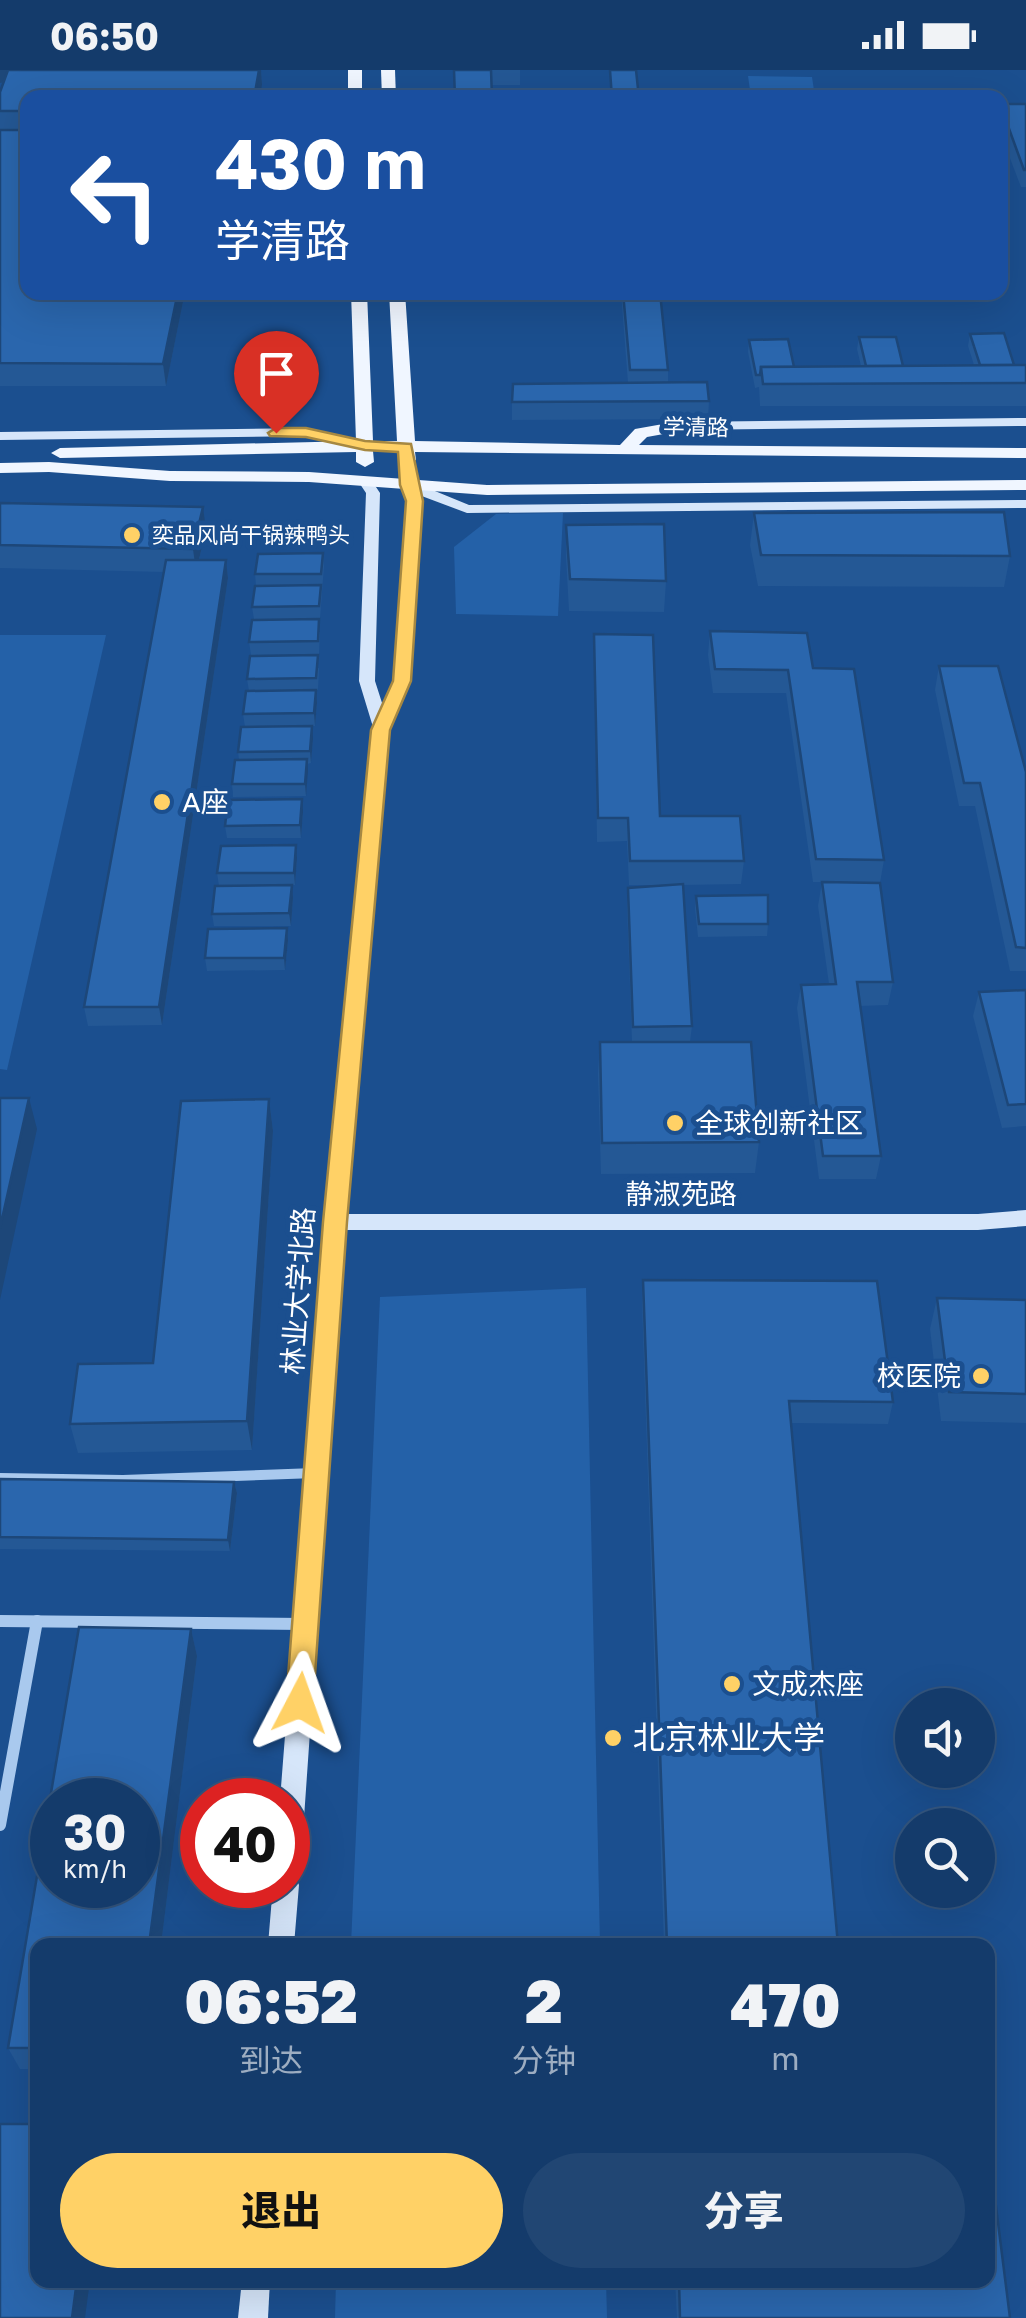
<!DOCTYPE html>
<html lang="zh">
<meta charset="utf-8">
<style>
:root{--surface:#143b6b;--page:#214673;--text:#f1f3f6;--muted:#9dadc1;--line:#33557e;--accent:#ffd166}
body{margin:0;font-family:"Golos Text","Noto Sans SC",sans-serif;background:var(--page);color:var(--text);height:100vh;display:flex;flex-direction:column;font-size:38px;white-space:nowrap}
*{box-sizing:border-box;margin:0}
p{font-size:32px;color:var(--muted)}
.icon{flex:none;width:55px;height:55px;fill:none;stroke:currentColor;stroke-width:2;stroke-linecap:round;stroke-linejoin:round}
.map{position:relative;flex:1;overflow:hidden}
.panel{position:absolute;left:30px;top:1868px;width:965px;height:350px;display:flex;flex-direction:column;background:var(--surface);border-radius:20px;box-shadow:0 10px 40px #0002,0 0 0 2px var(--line)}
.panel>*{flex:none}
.top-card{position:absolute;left:20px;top:20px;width:988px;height:210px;border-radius:20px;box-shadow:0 10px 40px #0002,0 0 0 2px var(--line);background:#1a4fa0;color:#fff;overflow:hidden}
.fabs{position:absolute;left:895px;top:1618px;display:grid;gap:20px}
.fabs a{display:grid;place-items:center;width:100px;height:100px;border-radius:50%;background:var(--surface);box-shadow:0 10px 40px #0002,0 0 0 2px var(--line);font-size:50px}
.speed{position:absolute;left:30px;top:1708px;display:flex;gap:20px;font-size:50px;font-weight:700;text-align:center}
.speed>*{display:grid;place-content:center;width:130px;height:130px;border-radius:50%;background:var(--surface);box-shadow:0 10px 40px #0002,0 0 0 2px var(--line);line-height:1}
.speed small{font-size:25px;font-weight:400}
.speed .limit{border:15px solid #d22;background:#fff;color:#111}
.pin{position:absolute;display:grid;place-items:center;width:85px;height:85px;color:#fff;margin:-102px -42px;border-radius:50% 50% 50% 0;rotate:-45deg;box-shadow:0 0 10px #0007}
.pin .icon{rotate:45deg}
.me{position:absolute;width:110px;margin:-55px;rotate:4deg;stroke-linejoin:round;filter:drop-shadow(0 0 8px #0008)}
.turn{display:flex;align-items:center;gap:35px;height:210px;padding:0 30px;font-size:45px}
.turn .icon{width:130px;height:130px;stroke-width:2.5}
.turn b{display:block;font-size:70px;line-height:85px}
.eta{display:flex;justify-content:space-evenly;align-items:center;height:170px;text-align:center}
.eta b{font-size:60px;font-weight:800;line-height:70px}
.primary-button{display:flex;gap:20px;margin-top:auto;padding:20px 30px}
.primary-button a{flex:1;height:115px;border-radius:60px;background:var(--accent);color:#111;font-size:40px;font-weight:800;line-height:115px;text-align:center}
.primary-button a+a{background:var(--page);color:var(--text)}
.status{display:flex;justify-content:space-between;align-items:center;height:70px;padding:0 50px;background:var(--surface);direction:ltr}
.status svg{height:28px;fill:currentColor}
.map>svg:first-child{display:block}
.green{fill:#2461a8}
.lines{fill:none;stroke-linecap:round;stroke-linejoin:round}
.street-far1{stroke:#a9c9ee;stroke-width:10}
.street{stroke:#a9c9ee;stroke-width:12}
.secondary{fill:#d6e6fa;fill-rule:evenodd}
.primary{fill:#f0f6ff;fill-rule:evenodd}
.wall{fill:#245895;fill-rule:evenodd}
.shaded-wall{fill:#1d4779}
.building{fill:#2a66ad;stroke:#1d4779;stroke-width:2.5;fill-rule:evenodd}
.route{fill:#ffd166;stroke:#a68842;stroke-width:2.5}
.poi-dot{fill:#ffd166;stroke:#1b4f8f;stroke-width:4}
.labels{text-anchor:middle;stroke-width:10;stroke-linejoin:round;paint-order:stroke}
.far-street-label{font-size:22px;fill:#fff;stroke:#1b4f8f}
.far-poi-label{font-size:22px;fill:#fff;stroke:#1b4f8f;text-anchor:start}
.poi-label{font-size:28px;fill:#fff;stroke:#1b4f8f;text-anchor:start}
.street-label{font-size:28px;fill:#fff;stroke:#1b4f8f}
.near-poi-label{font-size:32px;fill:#fff;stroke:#1b4f8f;text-anchor:start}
</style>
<div class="status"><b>06:50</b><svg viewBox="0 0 49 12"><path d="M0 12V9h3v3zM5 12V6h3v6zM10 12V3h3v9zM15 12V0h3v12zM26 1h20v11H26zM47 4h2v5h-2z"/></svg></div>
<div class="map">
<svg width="1026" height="2248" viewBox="0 0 1026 2248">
<rect width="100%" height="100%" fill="#1b4f8f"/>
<!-- green -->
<g class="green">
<polygon points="748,6 812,7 815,27 751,27"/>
<polygon points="563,443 558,546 456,544 454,477 496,444"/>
<polygon points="0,565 106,565 7,1000 0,999"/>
<polygon points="586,1218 600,1875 351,1875 380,1227"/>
<polygon points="336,2210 606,2210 607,2248 335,2248"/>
</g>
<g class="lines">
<!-- street-far1 -->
<polyline class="street-far1" points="0,1408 123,1410 315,1403"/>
<!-- street -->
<g class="street">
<polyline points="0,1551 304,1554"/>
<polyline points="0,1755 37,1551"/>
</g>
<!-- secondary -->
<g class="secondary">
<polygon points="1026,348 1026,356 680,360 673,356 680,352"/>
<polygon points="307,358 372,376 365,380 307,366 0,370 0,362"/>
<polygon points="365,407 370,408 380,423 375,611 383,636 394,611 408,431 401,415 403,412 413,412 469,435 1026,430 1026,438 467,443 419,425 422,431 410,611 389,657 346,1144 978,1144 1026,1140 1026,1156 978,1160 345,1160 301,1791 297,1800 288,1803 288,1730 280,1730 325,1152 373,657 359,611 366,423 358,411"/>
<polygon points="288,1803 295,1806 299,1815 294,1875 268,1875 273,1815 288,1815"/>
<polygon points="242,2210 270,2210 268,2248 238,2248"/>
</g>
<!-- primary -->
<g class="primary">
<rect x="348" y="0" width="14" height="28"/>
<polygon points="381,0 395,0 396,28 382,28"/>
<polygon points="351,222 367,222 373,371 397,371 389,222 405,222 415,371 620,375 635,359 680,351 686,352 686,360 647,367 639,375 1026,378 1026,388 415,382 416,390 407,395 398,390 398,382 373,381 374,392 365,397 356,392 356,382 60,388 51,383 60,378 356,371"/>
<polygon points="49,392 170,401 309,402 487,415 1026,410 1026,420 487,425 309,412 170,411 49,402 0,403 0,393"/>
</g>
</g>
<!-- wall -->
<g class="wall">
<polygon points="0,0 261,0 262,14 28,28 28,222 185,222 166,316 0,316 0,22 4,12 0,13"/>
<polygon points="454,0 520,0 520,15 492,15"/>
<polygon points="1000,34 1026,34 1026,117 1021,117 1000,62"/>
<polygon points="621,222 660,222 668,300 668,313 709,331 708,349 512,350 512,332 628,313"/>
<polygon points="970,264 1014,295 1026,313 1026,336 760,336 759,317 755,318 748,282 749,270 794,297 861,296 857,279 859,267 903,296 974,295 968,276"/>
<polygon points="0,433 206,460 199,490 226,490 228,508 162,955 88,956 84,937 164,502 0,498"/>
<polygon points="754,443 1010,486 1004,517 758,516 750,475"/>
<polygon points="566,455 666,511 664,542 569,541 566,486"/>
<polygon points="323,483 324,496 320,549 254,549 252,537 256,516 255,504"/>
<polygon points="710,561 813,598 884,790 880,813 893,912 888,935 860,936 881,1086 876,1109 819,1109 797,938 801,915 829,914 818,836 822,812 813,812 786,623 713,623 708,585"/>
<polygon points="320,562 319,584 251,585 249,572"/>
<polygon points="594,564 660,746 744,791 741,814 683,815 692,956 690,972 759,1072 755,1103 601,1104 598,1003 600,972 632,972 627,836 628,818 667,815 629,815 627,771 597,772"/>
<polygon points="939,596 1026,702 1026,901 1010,901 975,736 959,736 935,620"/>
<polygon points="319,598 318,620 316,620 317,633 315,656 245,657 243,644 249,621 247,609"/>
<polygon points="313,669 311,693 307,694 306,726 233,727 232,714 239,690 238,682"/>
<polygon points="303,742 301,768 227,768 225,756"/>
<polygon points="296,775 297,788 295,815 292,815 293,828 291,856 214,856 212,844 219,816 217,803"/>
<polygon points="696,826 768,854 767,866 698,867 695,838"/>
<polygon points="287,858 288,871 285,900 207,901 205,888"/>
<polygon points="1026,920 1026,1056 1002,1058 973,946 979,922"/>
<polygon points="269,1029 273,1061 252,1380 78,1383 70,1354 153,1293"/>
<polygon points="643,1210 893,1332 888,1354 791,1353 838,1875 664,1875 642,1233"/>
<polygon points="937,1228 1026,1230 1026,1353 941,1351 930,1259"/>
<polygon points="0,1409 234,1412 237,1423 230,1481 0,1479"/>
<path d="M79 1557 191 1559 197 1586 161 1875H38V1999H20L8 1978ZM52 1730H138V1815H52Z"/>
<polygon points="675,2210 988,2210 1010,2248 677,2248"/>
</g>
<!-- shaded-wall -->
<g class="shaded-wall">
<polygon points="0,0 16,0 18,10 0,13"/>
<polygon points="259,0 261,0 262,14 260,28 254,28"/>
<polygon points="178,222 185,222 166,316 163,294"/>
<polygon points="203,437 206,460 196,502 193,479"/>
<polygon points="226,490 228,508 162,955 159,937"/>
<polygon points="316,620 317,633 315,656 314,643"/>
<polygon points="312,656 313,669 311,693 310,681"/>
<polygon points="307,689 308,701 306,726 305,714"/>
<polygon points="302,729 303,742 301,768 300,755"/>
<polygon points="296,775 297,788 295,815 294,803"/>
<polygon points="292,815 293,828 291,856 289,843"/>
<polygon points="287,858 288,871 285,900 284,888"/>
<polygon points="29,1028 37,1059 0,1230 0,1158"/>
<polygon points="269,1029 273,1061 252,1380 247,1351"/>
<polygon points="234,1412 237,1423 230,1481 228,1470"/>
<polygon points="191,1559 197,1586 161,1875 149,1875"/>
<polygon points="77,2210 90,2210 85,2248 72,2248"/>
</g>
<!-- building -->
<g class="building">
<polygon points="8,0 259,0 254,28 28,28 28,41 0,41 0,22"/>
<polygon points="454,0 491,0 492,28 455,28"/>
<polygon points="610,0 636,0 639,28 612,28"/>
<polygon points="687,24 712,24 713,28 688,28"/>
<polygon points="1000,34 1026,34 1026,100 1024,100"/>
<polygon points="0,60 28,60 28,222 178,222 163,294 0,293"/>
<polygon points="623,222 660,222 668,300 630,300"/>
<polygon points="1004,263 1014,295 980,295 970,264"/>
<polygon points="859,267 896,267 903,296 866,296"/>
<polygon points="788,269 794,297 761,297 760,305 756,305 749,270"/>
<polygon points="1026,295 1026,313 763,314 761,297"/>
<polygon points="707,312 709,331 512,332 513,314"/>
<polygon points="0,433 203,437 193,479 0,475"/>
<polygon points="1004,442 1010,486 761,485 754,443"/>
<polygon points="664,454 666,511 570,509 566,455"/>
<polygon points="323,483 321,504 255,504 258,484"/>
<polygon points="166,490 226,490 159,937 84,937"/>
<polygon points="321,515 319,536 252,537 255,516"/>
<polygon points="319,549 318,571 249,572 252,550"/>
<polygon points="710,561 807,563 813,598 854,599 884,790 816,789 788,600 715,599"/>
<polygon points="594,564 653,565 660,746 740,746 744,791 630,791 628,748 598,748"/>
<polygon points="318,585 316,608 247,609 250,586"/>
<polygon points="939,596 998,596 1026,702 1026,878 1016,877 980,713 964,713"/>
<polygon points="316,620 314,643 243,644 246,621"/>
<polygon points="312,656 310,681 238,682 241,657"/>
<polygon points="307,689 305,714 232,714 235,690"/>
<polygon points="302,729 300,755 225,756 228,730"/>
<polygon points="296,775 294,803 217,803 221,776"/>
<polygon points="822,812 880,813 893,912 857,912 881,1086 823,1086 801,915 836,914"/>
<polygon points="683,814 692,956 633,957 628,818"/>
<polygon points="292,815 289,843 212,844 215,816"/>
<polygon points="768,825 768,854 699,854 696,826"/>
<polygon points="287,858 284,888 205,888 208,859"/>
<polygon points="1026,920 1026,1034 1008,1035 979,922"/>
<polygon points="600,972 751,972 759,1072 602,1073"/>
<polygon points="0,1028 29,1028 0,1158"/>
<polygon points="269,1029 247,1351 70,1354 78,1294 153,1293 181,1031"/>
<polygon points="643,1210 877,1211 893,1332 789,1331 838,1875 667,1875"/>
<polygon points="937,1228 1026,1230 1026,1324 949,1322"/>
<polygon points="0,1409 234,1412 228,1470 0,1467"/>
<path d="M79 1557 191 1559 149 1875H38V1978H8ZM52 1730H138V1815H52Z"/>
<polygon points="0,2054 38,2054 38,2210 77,2210 72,2248 0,2248"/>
<polygon points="988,2073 1010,2248 680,2248 679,2210 988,2210"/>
</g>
<!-- route -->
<polygon class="route" points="276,358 306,358 365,371 411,374 423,431 411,611 390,660 347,1152 313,1633 309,1642 300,1645 290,1642 286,1633 323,1152 371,660 393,611 406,431 400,415 398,382 365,380 306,367 270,366 268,363"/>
<!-- markers -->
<g class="poi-dot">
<circle cx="132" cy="465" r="10"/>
<circle cx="162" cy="732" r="10"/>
<circle cx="675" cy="1053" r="10"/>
<circle cx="981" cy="1306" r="10"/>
<circle cx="732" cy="1614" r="10"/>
<circle cx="613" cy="1668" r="10"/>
</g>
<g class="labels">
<!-- far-street labels -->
<g class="far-street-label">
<text transform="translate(696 357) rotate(1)" y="8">学清路</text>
</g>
<!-- far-poi labels -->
<g class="far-poi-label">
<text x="152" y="473">奕品风尚干锅辣鸭头</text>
</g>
<!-- poi labels -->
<g class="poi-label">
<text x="182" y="742">A座</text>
<text x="695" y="1063">全球创新社区</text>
<text x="961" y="1316" text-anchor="end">校医院</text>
<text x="752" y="1624">文成杰座</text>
</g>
<!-- street labels -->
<g class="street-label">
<text x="681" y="1134">静淑苑路</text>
<text transform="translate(298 1221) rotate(-86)" y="10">林业大学北路</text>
</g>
<!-- near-poi labels -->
<g class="near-poi-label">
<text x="633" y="1679">北京林业大学</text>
</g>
</g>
</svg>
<div class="fabs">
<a><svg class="icon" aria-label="sound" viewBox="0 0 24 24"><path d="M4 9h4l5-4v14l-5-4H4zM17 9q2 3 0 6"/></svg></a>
<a><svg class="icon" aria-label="search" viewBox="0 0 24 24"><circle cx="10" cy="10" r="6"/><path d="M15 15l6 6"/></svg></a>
</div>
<div class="speed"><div>30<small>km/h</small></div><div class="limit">40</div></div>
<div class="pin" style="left:276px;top:363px;background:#d93025"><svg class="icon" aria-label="arrive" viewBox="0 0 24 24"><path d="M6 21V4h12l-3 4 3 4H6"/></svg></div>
<svg class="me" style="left:300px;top:1633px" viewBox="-20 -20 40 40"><path d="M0-17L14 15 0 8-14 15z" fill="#ffd166" stroke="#fff" stroke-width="4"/></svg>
<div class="top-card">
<div class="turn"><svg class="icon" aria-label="left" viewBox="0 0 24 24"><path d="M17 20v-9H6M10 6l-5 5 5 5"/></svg><div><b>430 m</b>学清路</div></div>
</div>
<section class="panel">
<div class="eta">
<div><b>06:52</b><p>到达</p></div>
<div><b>2</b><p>分钟</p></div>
<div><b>470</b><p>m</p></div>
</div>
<div class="primary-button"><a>退出</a><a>分享</a></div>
</section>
</div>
